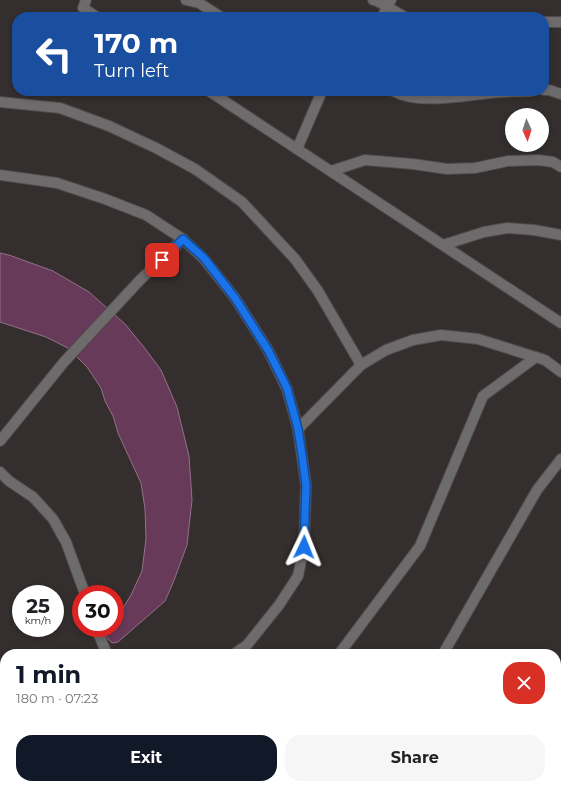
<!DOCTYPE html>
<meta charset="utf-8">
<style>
:root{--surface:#fff;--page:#f6f6f6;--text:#202124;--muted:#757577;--accent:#111827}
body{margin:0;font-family:Montserrat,sans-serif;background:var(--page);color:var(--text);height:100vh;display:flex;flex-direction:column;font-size:15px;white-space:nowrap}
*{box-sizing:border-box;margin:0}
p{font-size:13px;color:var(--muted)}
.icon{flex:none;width:22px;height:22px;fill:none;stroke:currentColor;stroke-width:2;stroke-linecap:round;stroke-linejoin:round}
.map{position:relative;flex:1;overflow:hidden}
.sheet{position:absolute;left:0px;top:649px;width:561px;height:140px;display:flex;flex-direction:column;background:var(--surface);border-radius:16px 16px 0 0;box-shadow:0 2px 6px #0003}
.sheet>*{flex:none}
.banner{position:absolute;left:12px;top:12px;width:537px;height:84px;border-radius:16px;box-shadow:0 2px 6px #0003;background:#1a4fa0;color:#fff;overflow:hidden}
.needle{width:26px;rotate:177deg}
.buttons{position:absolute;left:505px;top:108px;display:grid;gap:8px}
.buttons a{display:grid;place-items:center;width:44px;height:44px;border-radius:50%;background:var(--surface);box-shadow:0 2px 6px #0003;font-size:20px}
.speed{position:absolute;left:12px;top:585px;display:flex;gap:8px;font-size:20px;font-weight:700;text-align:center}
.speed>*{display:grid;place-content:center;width:52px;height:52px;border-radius:50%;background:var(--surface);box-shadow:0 2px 6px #0003;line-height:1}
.speed small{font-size:10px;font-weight:400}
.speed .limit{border:6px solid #d22;background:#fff;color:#111}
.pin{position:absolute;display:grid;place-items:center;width:34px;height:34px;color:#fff;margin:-17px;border-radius:8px;box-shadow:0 2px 6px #0006}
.me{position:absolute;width:44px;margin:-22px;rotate:2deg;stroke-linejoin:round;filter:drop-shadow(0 0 3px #0008)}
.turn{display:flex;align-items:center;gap:14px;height:84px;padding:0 16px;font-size:18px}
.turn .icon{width:52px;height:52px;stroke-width:2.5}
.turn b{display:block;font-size:28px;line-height:34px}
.round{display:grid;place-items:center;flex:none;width:42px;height:42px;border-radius:16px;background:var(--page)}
.headline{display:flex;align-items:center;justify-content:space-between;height:68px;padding:0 16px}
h1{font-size:24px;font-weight:700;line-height:30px;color:var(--accent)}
.primary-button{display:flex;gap:8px;margin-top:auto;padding:8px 16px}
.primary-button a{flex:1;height:46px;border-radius:16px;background:var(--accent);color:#fff;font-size:16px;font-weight:700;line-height:46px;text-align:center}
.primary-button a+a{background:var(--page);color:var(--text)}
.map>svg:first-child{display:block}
.water{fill:#683a59;stroke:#927187}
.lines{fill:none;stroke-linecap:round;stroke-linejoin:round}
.minor-casing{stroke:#4f4949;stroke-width:12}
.minor{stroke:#6e6b6c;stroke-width:10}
.route-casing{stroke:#114b97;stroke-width:10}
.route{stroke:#1a73e8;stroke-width:7}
</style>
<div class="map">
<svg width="561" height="789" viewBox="0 0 561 789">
<rect width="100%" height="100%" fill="#342e2e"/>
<!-- water -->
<polygon class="water" points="0,253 9,255 53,271 89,292 125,324 143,346 161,370 177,407 189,456 192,500 187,545 173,583 165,601 118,642 112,643 107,638 104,632 109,628 115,628 115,621 131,595 142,571 146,539 145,509 141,483 118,433 113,416 105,401 101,388 87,367 68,348 46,337 0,322"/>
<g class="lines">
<defs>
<g id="minor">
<polyline points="86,0 83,8 97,17"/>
<polyline points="186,0 199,3 221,17"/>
<polyline points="373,0 377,1 405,17"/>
<polyline points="382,17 391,0"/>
<polyline points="544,22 561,22"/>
<polyline points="544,90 549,90 561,94"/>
<polyline points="209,91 561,323"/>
<path d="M393 91C419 105 462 96 491 93 504 91 518 92 531 91"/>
<polyline points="0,102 60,108 109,126 156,148 195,169 242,202 295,259 318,291 361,365"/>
<polyline points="297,149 322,91"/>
<polyline points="331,171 365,160 413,164 447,169 475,168 508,161 538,160 553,162 561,167"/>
<polyline points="0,175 57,183 105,199 146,215 172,232 183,239 204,259 235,298 268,350 287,389 298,429 306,485 304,547 298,576 279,605 247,645 234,654"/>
<polyline points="443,245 484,232 507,228 534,230 556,234 561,235"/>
<polyline points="298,429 361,365 386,350 413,340 441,335 478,339 545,360 561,372"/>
<polyline points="0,441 64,362 140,280 183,239"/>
<polyline points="0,472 9,481 33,497 53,519 66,542 85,594"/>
<polyline points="96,628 107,654"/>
<polyline points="339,654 420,546 483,396 536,357"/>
<polyline points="443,654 537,490 561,459"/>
<polyline points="0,667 5,671"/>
<polyline points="130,784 136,789"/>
<polyline points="185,789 192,784"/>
<polyline points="318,789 325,784"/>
<polyline points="365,789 368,784"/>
</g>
</defs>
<!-- minor casing -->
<use href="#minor" class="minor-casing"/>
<!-- minor -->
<use href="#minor" class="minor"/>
</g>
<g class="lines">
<defs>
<polyline id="route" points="162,260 183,239 204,258 235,298 268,350 287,388 298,429 302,455 306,485 304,547"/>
</defs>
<!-- route casing -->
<use href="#route" class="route-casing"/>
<!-- route -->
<use href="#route" class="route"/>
</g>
</svg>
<div class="buttons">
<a><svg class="needle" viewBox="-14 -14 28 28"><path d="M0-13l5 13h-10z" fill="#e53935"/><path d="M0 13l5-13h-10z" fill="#757577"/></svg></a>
</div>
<div class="speed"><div>25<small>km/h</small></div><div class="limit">30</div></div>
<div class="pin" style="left:162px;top:260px;background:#d93025"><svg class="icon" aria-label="arrive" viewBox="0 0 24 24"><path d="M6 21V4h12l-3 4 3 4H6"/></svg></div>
<svg class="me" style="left:304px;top:547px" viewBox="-20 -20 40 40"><path d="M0-17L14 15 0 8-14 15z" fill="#1a73e8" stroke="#fff" stroke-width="4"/></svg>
<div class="banner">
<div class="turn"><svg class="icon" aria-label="left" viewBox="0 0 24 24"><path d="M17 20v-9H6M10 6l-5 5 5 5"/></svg><div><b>170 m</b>Turn left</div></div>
</div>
<section class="sheet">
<div class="headline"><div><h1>1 min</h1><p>180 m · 07:23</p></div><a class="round" style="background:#d93025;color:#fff"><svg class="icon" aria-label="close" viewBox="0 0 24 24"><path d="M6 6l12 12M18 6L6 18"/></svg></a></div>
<div class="primary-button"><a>Exit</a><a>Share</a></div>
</section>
</div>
